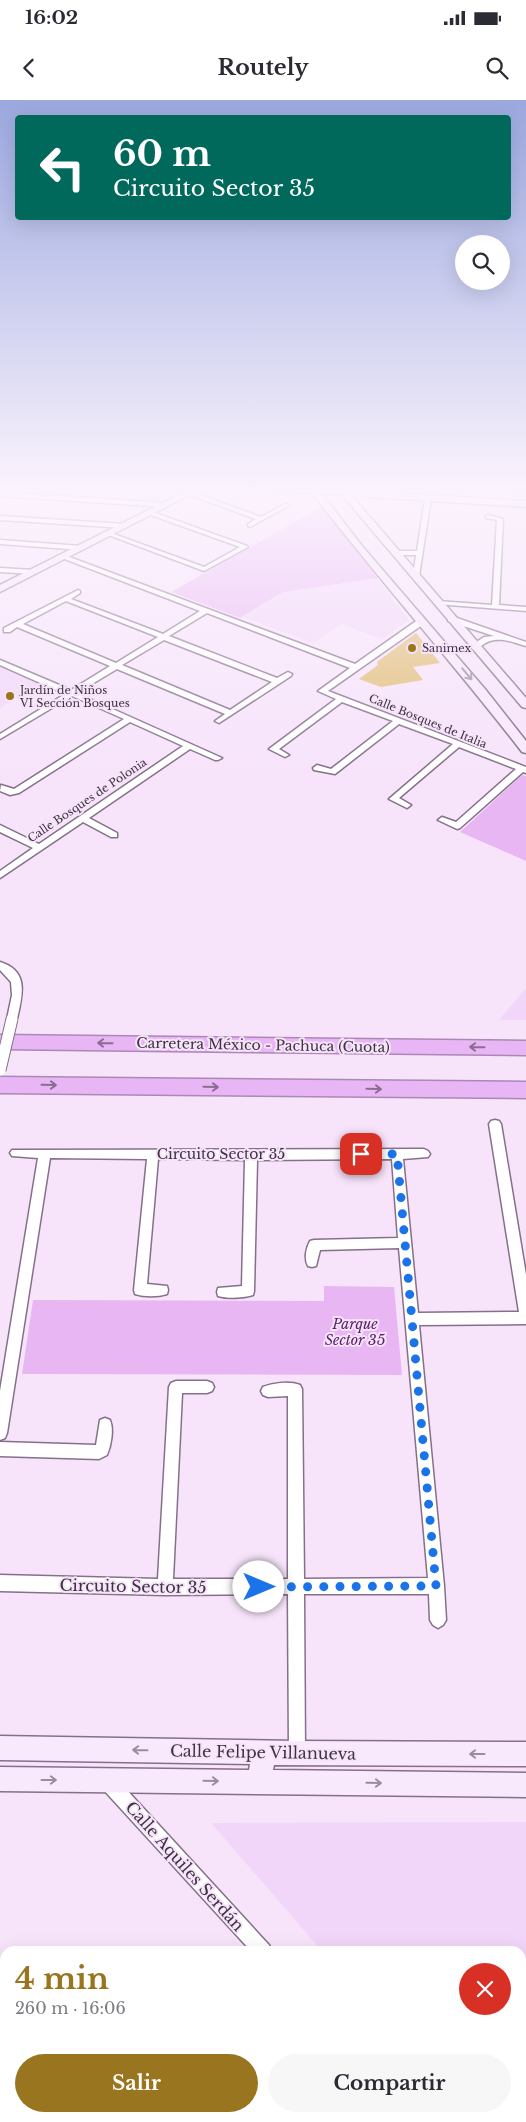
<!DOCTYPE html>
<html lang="es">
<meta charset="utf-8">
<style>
:root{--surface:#fff;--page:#f7f7f7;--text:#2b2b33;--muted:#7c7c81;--accent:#9a7520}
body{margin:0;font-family:"Libre Baskerville",serif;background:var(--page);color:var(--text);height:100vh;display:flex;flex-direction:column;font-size:19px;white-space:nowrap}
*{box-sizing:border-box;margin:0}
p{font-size:16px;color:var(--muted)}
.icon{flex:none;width:28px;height:28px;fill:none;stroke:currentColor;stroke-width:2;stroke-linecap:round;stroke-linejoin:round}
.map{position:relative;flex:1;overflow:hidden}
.sheet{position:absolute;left:0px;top:1846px;width:526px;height:176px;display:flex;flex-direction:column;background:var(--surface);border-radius:15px 15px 0 0;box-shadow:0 5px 20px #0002}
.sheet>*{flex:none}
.guide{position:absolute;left:15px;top:15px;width:496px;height:105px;border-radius:5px;box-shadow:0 5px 20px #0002;background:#00695c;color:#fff;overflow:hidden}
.controls{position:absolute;left:455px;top:135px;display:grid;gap:10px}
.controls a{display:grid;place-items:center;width:55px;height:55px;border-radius:50%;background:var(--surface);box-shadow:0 5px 20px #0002;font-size:25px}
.pin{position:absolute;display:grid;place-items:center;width:42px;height:42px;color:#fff;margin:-21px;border-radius:10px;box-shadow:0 2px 8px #0006}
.me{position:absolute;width:55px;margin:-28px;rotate:90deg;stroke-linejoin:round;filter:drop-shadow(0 0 4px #0008)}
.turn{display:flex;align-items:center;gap:18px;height:105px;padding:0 15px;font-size:22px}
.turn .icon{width:65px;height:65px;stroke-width:2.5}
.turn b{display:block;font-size:35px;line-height:42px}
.round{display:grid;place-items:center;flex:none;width:52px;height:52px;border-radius:26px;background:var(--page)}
.headline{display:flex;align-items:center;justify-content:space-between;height:85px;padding:0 15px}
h1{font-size:30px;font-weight:800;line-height:38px;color:var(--accent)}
.action{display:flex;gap:10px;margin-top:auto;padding:10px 15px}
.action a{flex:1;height:58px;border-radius:30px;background:var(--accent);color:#fff;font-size:20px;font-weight:800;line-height:58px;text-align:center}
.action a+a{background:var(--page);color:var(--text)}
.status{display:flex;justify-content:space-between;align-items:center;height:35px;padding:0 25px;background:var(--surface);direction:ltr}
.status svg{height:14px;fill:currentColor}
header{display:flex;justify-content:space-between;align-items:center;height:65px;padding:0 15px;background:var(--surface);font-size:22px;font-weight:800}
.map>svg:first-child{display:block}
.built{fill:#f2d6f9}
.green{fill:#e8b6f3}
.building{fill:#e1bd75}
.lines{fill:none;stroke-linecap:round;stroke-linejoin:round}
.street-casing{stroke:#85708a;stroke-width:3}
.secondary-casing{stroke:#85708a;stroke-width:3}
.highway-casing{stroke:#ac88b5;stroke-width:3}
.street{fill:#fff;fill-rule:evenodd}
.secondary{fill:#f8e9fc;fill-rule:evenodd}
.highway{fill:#e8b6f4;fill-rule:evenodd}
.street-bridge-casing{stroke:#85708a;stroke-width:13;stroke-linecap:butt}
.street-bridge{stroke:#fff;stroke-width:11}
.oneway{stroke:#9a8e9e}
.oneway2{stroke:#8a6e91}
.route{stroke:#1a73e8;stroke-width:9;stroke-dasharray:0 16.2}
.poi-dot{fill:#9a7520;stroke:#f7e4fb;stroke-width:2}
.labels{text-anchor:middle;stroke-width:4;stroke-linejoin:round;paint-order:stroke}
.far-poi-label{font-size:11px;fill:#3d3440;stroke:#f7e4fb;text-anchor:start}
.far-street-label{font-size:11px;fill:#3d3440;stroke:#f7e4fb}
.street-label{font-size:14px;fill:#3d3440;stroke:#f7e4fb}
.park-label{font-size:14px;font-style:italic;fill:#5a2067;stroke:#f7e4fb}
.near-street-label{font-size:16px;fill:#3d3440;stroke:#f7e4fb}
</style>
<div class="status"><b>16:02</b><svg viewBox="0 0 49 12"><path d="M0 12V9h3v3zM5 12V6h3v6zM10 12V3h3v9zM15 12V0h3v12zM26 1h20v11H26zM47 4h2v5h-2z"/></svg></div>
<header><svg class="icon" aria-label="back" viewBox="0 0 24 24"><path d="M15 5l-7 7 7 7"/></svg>Routely<svg class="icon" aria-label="search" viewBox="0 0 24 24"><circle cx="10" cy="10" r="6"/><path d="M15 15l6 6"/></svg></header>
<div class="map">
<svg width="526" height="2022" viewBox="0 0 526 2022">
<rect width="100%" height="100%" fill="#f7e4fb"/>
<!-- built -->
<g class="built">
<polygon points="376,478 409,520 382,539 341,524 313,543 243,517 283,492"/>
<polygon points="0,566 40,584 0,608"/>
<polygon points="526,888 526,920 499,920"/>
<polygon points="526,1722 526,2022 470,2022 466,2018 521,2018 521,1851 322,1851 211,1723"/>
</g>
<!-- green -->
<g class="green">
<polygon points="321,407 378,478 283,492 240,518 171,492"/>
<polygon points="522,675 526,676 526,761 460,732"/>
<polygon points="324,1186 394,1187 402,1275 22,1274 33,1200 324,1201"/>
</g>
<!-- building -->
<polygon class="building" points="416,533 440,563 413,567 423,580 381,587 359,579 378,565 377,562"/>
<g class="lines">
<defs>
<g id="street">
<polygon points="189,391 261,417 285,404 290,405 250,427 248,426 248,424 256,419 187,394 186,393"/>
<polygon points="0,392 165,403 168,405 165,407 0,396"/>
<polygon points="428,396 431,398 419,476 416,478 413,476 416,455 396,455 393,453 396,451 417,451 425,398"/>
<polygon points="150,411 247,446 248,447 204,471 106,434 111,433 204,467 240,447 148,414 147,413"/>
<polygon points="488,415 503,419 499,505 526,507 526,511 436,504 434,503 438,501 492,505 497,420 486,418 486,416"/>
<polygon points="0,416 125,424 128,426 125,428 0,420"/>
<polygon points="0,440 82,446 85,448 82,450 0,444"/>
<path d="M64 455 355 564 419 519H425V523L328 591 526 667V673L523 672 460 728 457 729 438 720 442 717 456 722 516 669 459 647 399 698 411 705 407 708 389 699 453 644 399 624 335 674 314 670 313 668 317 665 331 669 393 621 342 602 279 649 289 655 285 657 269 649 336 599 318 591 350 568 207 513 169 536 277 578 288 572 292 574 291 576 219 623 215 621 225 614 117 569 77 593 222 658 218 660H215L190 649 89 718 117 733V737H111L83 722 0 778V771L33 748 0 732V725L39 744 183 646 130 622 19 693 10 695 0 691 1 685 14 689 124 619 72 596 0 639V634L65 594 0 565V560L71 590 110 566 17 527 10 532H4V528L78 490 80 491V493L71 499 163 534 200 511 62 458V456ZM66 501 158 537 116 563 23 524ZM164 540 272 582 230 610 122 565Z"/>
<polygon points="0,468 34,470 37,472 34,474 0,472"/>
<path d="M448 517H454L526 542V546C514 543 503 537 490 541 483 543 480 549 472 549V545L484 537 494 536 448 521Z"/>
<path d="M0 862C30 871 22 896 17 919L12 923 7 919 12 895 11 882 0 870Z"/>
<path d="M495 1020 499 1021 501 1024 526 1175V1224L419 1225 444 1486 446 1520 443 1525 438 1528 433 1525 430 1520 429 1494H304L305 1653 303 1659 297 1661 291 1659 289 1653 288 1494 165 1495 0 1491V1475L158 1479 169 1287 171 1283 176 1281H207L212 1283 214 1287 212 1291 207 1293H182L173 1479H288V1296L268 1297 263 1295 261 1291 263 1287C273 1283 290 1281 300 1285L302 1289 304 1479 428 1478 399 1148 320 1150 316 1166 312 1167 308 1166C304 1159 306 1148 310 1141L314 1140 398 1138 392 1059 257 1060 254 1191 253 1195C243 1198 228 1199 218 1196L217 1192 218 1188 242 1186 245 1060 158 1059 147 1184 167 1186 168 1190 167 1194C158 1197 144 1197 135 1194L134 1190 147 1059 50 1058 7 1333 5 1338 0 1340V1291L38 1058 12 1056 10 1053 12 1050 424 1049 428 1051 430 1054 428 1057 403 1059 418 1213 519 1212 489 1024 491 1021Z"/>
<path d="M105 1318 110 1320C114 1329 111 1346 107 1355L99 1359 0 1356V1342L96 1345 100 1320Z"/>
<polygon points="107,1673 113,1675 269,1845 272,1851 251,1851 101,1687 99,1681 101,1675"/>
<rect x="0" y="1868" width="5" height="18"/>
<polygon points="5,1907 5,1929 0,1931 0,1909"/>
<polygon points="134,2018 156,2018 158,2022 136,2022"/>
<polygon points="387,2018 428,2018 430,2022 408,2022 407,2020 406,2022 385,2022"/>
</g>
<g id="secondary">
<polygon points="192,388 203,388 0,492 0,485"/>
<path d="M270 388H346L347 390 526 401V407L352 396 526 598V608L522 607 342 395 322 394 362 446 485 589 526 641V653L522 652C454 564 380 481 312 393L274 391Z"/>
<polygon points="504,388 526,388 526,392 508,391"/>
<polygon points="0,1636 297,1641 526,1642 526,1666 274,1665 273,1670 526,1673 526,1697 0,1691 0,1667 249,1670 250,1664 0,1660"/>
</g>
<g id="highway">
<polygon points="0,935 526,941 526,955 0,949"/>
<polygon points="0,977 526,982 526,998 0,993"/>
</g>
</defs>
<!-- street casing -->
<use href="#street" class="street-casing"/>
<!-- secondary casing -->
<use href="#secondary" class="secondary-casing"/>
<!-- highway casing -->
<use href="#highway" class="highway-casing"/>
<!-- street -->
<use href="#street" class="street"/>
<!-- secondary -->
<use href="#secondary" class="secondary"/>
<!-- highway -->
<use href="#highway" class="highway"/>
<defs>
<polyline id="street-bridge" points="0,970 12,919"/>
</defs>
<!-- street-bridge casing -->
<use href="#street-bridge" class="street-bridge-casing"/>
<!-- street-bridge -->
<use href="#street-bridge" class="street-bridge"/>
</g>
<!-- one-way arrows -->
<defs><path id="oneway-shaft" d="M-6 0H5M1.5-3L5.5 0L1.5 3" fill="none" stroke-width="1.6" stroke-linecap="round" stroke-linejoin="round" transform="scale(1.25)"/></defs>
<g class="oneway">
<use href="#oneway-shaft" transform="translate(467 574) rotate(50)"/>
<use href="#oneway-shaft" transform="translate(140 1650) rotate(-179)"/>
<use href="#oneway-shaft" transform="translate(477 1654) rotate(-180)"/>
<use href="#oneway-shaft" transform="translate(49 1680)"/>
<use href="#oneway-shaft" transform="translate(211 1681) rotate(1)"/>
<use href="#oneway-shaft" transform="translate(374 1683) rotate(1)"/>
</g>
<g class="oneway2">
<use href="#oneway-shaft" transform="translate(105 943) rotate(-179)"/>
<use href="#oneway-shaft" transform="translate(477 947) rotate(-179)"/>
<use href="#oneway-shaft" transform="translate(49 985) rotate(1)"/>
<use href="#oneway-shaft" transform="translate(211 987) rotate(1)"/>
<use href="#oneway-shaft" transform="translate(374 989) rotate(1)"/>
</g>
<!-- sky -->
<linearGradient id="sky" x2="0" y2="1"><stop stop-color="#9ba8df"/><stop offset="0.58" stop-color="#fbf3fd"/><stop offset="1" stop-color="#fbf3fd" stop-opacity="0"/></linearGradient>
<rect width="526" height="671" fill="url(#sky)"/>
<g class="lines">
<!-- route -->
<polyline class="route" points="259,1487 436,1486 397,1054 361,1054"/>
</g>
<!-- markers -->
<g class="poi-dot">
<circle cx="412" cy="548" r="5"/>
<circle cx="10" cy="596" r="5"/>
</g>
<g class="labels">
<!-- far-poi labels -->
<g class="far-poi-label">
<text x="422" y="552">Sanimex</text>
<text x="20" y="594">Jardín de Niños<tspan x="20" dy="13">VI Sección Bosques</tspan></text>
</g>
<!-- far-street labels -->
<g class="far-street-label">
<text transform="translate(428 621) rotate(22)" y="4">Calle Bosques de Italia</text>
<text transform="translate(87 700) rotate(-34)" y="4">Calle Bosques de Polonia</text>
</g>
<!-- street labels -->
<g class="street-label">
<text transform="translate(263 945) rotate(1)" y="5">Carretera México - Pachuca (Cuota)</text>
<text x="221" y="1059">Circuito Sector 35</text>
</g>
<!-- park labels -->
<g class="park-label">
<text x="355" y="1229">Parque<tspan x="355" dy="16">Sector 35</tspan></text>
</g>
<!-- near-street labels -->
<g class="near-street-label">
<text transform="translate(133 1486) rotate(1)" y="6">Circuito Sector 35</text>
<text transform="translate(263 1652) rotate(1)" y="6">Calle Felipe Villanueva</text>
<text transform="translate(185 1766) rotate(48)" y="6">Calle Aquiles Serdán</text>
</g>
</g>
</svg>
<div class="controls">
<a><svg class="icon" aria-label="search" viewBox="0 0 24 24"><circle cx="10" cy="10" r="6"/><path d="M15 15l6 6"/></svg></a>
</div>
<div class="pin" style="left:361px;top:1054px;background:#d93025"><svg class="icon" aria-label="arrive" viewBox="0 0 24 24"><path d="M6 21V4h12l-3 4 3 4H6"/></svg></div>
<svg class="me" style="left:259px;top:1487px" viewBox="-20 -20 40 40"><circle r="19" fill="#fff"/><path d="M0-13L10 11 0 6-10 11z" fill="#1a73e8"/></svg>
<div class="guide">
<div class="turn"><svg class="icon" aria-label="left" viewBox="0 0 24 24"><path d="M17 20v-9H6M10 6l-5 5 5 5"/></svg><div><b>60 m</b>Circuito Sector 35</div></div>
</div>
<section class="sheet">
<div class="headline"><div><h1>4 min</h1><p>260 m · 16:06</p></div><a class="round" style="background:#d93025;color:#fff"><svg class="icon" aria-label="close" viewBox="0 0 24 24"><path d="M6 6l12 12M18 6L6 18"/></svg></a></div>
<div class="action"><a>Salir</a><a>Compartir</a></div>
</section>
</div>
